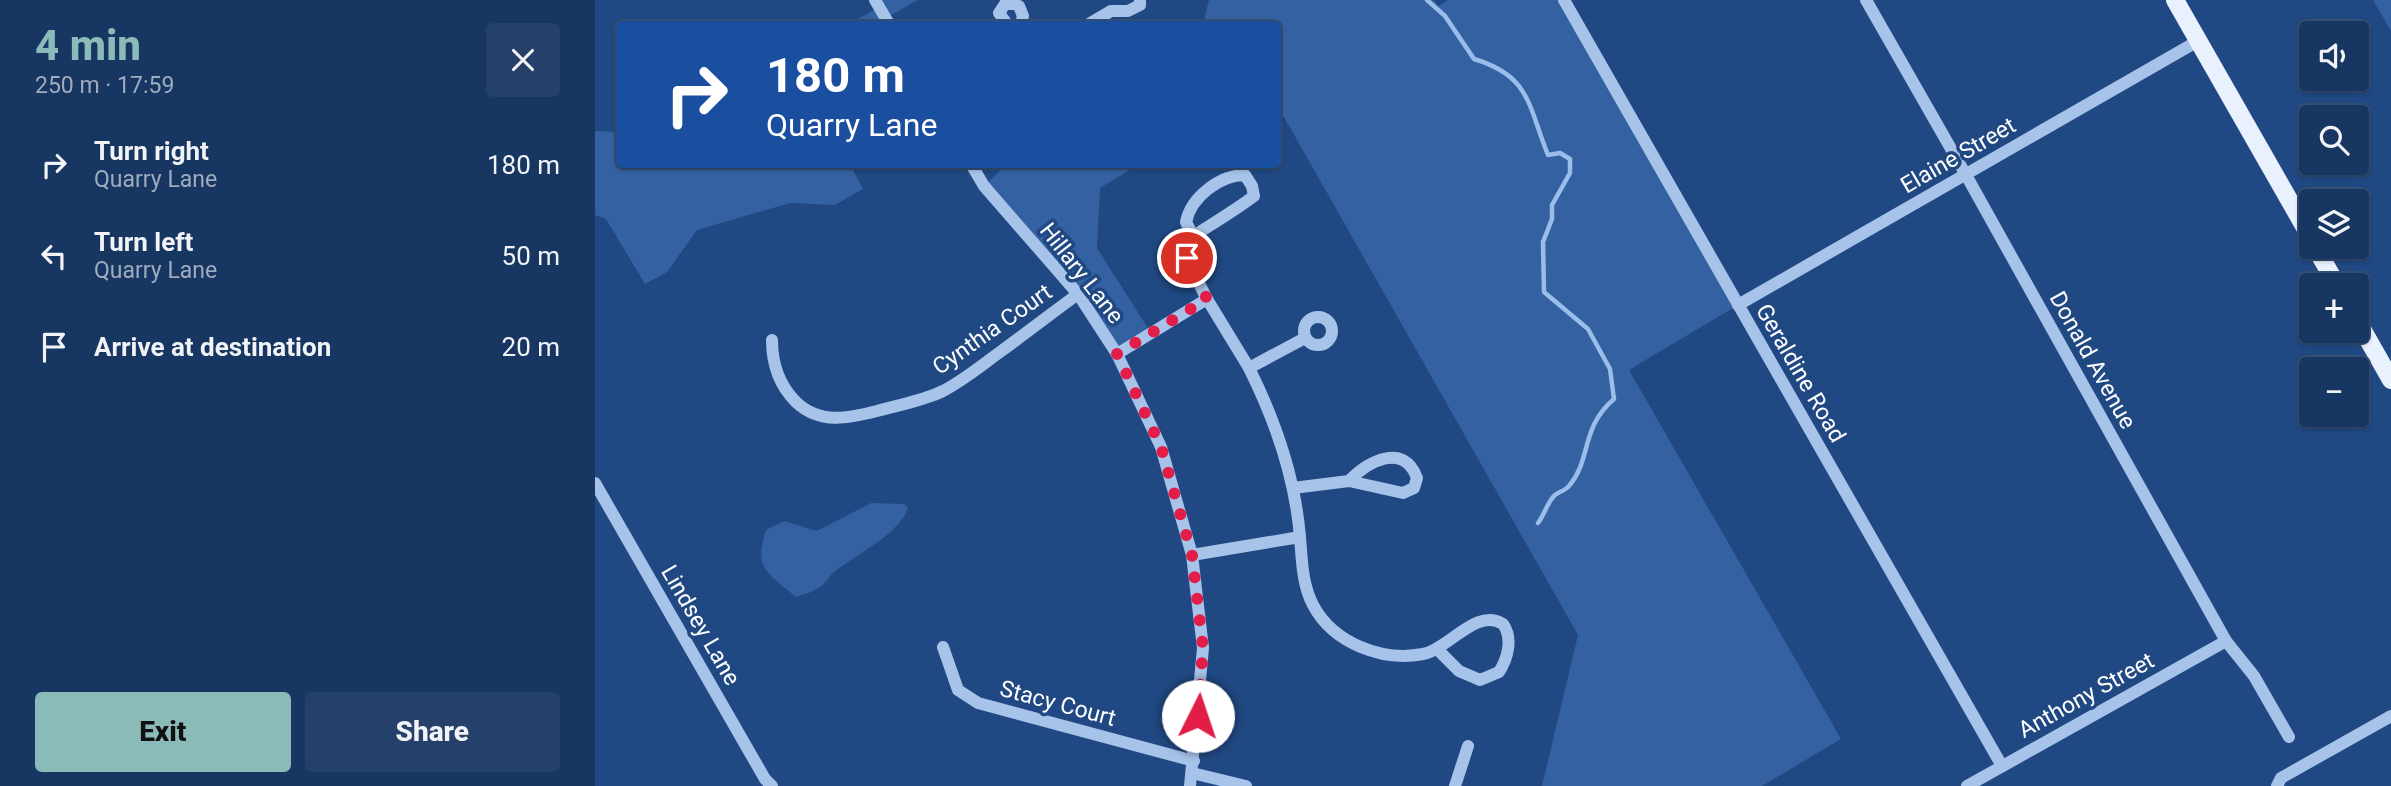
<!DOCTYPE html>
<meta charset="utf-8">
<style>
:root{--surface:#183662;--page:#25416b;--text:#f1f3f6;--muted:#9fabbe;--line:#365077;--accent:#8bbbb9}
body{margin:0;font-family:Roboto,sans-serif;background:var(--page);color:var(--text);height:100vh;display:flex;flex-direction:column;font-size:26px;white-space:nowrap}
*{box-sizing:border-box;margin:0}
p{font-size:23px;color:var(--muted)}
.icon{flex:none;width:38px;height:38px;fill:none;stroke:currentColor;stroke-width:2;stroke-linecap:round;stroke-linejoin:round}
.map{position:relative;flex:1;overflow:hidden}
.side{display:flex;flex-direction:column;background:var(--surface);width:595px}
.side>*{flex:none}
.banner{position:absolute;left:21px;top:21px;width:665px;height:147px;border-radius:7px;box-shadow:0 2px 5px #0004,0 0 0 2px var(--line);background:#1a4fa0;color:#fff;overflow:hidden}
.buttons{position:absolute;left:1704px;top:21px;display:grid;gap:14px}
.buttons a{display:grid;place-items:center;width:70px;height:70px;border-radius:7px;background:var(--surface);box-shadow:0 2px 5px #0004,0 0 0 2px var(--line);font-size:35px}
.pin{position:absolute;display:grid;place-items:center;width:60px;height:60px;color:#fff;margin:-30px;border:4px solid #fff;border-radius:50%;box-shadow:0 2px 7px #0007}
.me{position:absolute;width:77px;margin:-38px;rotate:4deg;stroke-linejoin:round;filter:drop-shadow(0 0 5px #0008)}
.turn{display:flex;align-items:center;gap:24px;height:147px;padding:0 35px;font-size:32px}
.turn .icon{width:91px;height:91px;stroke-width:2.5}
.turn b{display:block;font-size:49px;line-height:60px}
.round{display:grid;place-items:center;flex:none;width:74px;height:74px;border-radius:7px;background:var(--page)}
.headline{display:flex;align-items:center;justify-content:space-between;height:119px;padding:0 35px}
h1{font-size:42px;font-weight:800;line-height:52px;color:var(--accent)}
.primary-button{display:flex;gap:14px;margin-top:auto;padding:14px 35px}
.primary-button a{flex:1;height:80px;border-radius:7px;background:var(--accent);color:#111;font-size:28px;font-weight:800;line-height:80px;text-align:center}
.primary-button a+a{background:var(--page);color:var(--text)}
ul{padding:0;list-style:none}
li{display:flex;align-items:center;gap:21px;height:91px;padding:0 35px}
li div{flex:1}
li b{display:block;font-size:26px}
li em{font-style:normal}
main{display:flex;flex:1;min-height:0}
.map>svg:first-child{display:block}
.green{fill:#3461a1}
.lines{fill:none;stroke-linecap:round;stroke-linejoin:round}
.stream{stroke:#9abdea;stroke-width:4.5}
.minor{stroke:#a7c3e9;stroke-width:12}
.major{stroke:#eaf1fe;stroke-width:18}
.route{stroke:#e11d48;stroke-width:12;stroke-dasharray:0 21.6}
.labels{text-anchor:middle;stroke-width:7;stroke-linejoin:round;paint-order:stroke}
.street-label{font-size:23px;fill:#fff;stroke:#204882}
</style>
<main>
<section class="side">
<div class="headline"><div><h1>4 min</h1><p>250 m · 17:59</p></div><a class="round"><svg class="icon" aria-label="close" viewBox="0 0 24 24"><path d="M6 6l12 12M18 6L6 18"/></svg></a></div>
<ul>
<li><svg class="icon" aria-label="right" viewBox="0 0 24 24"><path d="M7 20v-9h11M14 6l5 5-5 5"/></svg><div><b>Turn right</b><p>Quarry Lane</p></div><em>180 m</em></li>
<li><svg class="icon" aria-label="left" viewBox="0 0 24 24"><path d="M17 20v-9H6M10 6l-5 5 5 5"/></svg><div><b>Turn left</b><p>Quarry Lane</p></div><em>50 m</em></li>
<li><svg class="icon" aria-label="arrive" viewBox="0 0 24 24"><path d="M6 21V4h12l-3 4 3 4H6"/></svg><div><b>Arrive at destination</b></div><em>20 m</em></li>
</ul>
<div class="primary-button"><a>Exit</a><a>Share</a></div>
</section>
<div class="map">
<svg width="1796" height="786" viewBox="0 0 1796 786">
<rect width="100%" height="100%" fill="#204882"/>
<!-- green -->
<g class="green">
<polygon points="280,0 323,0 291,18 294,24 254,24 284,7"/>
<polygon points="614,0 839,0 843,6 853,0 969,0 1143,305 1034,370 1246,739 1167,786 947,786 983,635 689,117 683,114 682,24 608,24"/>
<polygon points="1778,0 1796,0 1796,31"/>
<polygon points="0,131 24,132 24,164 255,165 268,189 240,205 195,203 102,230 72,272 50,284 11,219 0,215"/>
<polygon points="411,165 543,165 505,188 502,248 556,333 522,354 483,294 389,186"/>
<path d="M276 503 309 504 313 507C307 533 258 556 238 573 233 578 229 586 222 589 216 593 208 594 201 597 173 573 158 569 171 530L189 521 222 531Z"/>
</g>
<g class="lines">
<!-- stream -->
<path class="stream" d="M832 0 850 16 879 59C936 76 933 106 953 155L965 153 975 159V173L957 205V219L948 242 949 292 993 329 1015 369 1019 399C985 428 997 459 974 486 971 490 964 492 960 495 953 501 949 515 943 523"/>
<!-- minor -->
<g class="minor">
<polyline points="280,0 294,24"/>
<polyline points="969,0 1407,766"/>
<polyline points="1271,0 1371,175 1631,641 1659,676 1694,737"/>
<polyline points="412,24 404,13 410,4 419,4 424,6 428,16 426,24"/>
<polyline points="494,24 516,11 533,11 545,5 545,0"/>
<polyline points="376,164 389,186 483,294 522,354 566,447 597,555 608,648 595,786"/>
<path d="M598 236 591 222C596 197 625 175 650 175L657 186 659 196C638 212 613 226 591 241V258L612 299"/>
<polyline points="1143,305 1603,41"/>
<circle cx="723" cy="331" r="14"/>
<path d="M177 340C177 364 184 385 201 402 225 425 254 418 282 411 304 405 327 401 348 391 369 380 387 365 405 352 431 333 457 313 483 294"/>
<polyline points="522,354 612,299 654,368 710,338"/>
<path d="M654 368C681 422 700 477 705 537"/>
<polyline points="0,483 170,779 177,786"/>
<path d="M698 488 754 481 808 493 819 488 822 478C809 442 773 461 754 481"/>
<path d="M597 555 705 537C707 560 707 584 718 605 738 643 787 662 828 654 854 649 881 607 908 624 918 638 913 658 904 672L885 680 864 671 842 649"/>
<polyline points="348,647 363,690 383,703 599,761"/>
<polyline points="597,773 651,786"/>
<polyline points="860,786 873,746"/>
<polyline points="1372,786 1631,641"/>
<polyline points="1682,786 1686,778 1796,716"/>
</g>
<!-- major -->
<g class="major">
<polyline points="1580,0 1717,240"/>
<polyline points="1720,247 1742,285"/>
<polyline points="1762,320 1796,380"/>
</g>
</g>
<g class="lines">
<!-- route -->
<polyline class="route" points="592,258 612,299 522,354 566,447 597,555 608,648 603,716"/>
</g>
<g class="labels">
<!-- street labels -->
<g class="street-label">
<text transform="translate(1363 155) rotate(-30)" y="8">Elaine Street</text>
<text transform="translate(487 273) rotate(52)" y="8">Hillary Lane</text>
<text transform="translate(397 329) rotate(-35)" y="8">Cynthia Court</text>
<text transform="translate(1498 360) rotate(61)" y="8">Donald Avenue</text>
<text transform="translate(1206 373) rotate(60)" y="8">Geraldine Road</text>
<text transform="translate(106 625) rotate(60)" y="8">Lindsey Lane</text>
<text transform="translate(1491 695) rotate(-29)" y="8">Anthony Street</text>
<text transform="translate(463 703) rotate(15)" y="8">Stacy Court</text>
</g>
</g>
</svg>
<div class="buttons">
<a><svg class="icon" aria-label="sound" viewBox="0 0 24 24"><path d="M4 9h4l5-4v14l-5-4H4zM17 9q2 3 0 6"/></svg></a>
<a><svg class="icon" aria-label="search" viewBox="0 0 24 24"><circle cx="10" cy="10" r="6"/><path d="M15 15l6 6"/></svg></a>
<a><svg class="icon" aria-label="layers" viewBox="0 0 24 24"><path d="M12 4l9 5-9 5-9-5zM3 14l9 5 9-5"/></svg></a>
<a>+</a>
<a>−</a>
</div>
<div class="pin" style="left:592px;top:258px;background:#d93025"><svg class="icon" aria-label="arrive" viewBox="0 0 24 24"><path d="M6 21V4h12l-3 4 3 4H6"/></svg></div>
<svg class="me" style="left:603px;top:716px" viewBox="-20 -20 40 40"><circle r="19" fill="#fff"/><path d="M0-13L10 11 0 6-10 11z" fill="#e11d48"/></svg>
<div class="banner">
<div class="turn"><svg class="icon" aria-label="right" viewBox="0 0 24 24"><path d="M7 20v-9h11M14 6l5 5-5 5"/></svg><div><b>180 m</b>Quarry Lane</div></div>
</div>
</div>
</main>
